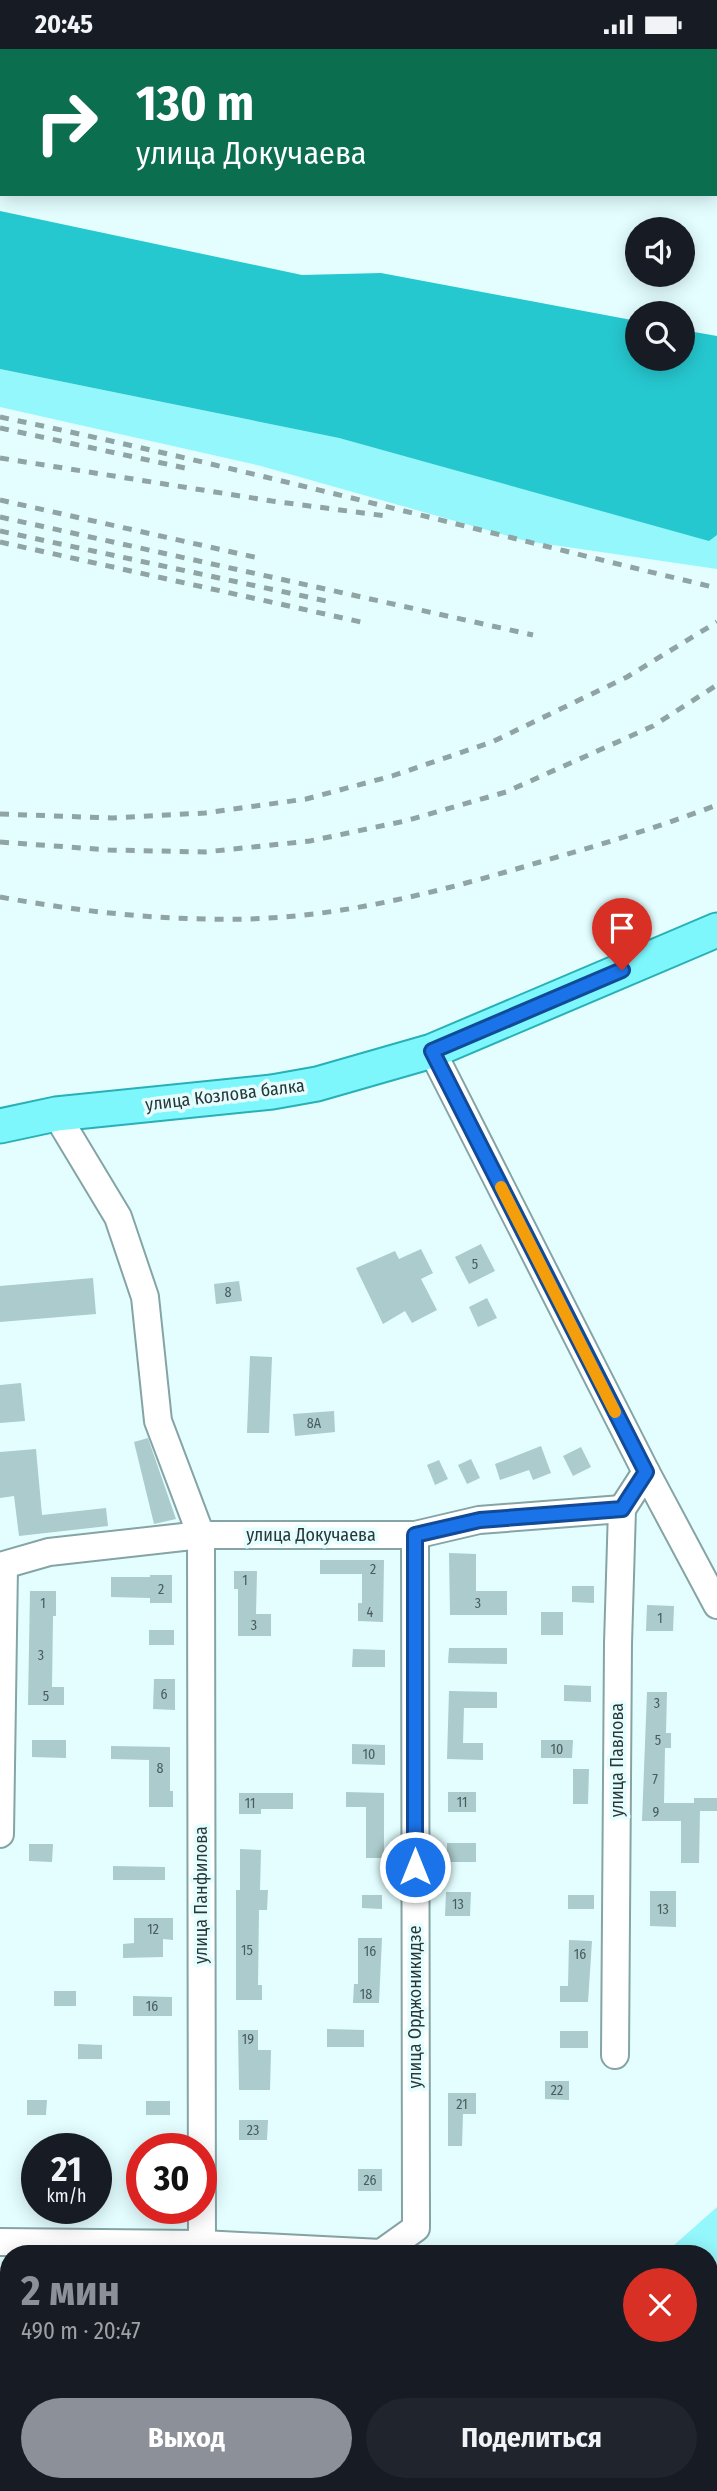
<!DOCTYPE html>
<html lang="ru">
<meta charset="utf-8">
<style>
:root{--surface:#171b24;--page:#20242c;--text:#f1f3f6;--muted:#9ea1a6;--accent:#8c9099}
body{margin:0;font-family:"Fira Sans Condensed",sans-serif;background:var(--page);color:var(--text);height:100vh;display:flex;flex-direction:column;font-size:26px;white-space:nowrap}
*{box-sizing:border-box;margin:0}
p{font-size:23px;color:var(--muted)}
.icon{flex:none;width:38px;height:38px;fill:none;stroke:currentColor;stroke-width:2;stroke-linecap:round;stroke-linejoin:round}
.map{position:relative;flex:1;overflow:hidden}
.details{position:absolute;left:0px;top:2196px;width:718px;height:247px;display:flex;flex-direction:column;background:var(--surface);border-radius:28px 28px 0 0;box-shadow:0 4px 18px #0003}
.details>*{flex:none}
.guide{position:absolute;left:0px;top:0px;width:718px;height:147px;box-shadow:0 4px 18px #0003;background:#0b6e4f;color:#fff;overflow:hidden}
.tools{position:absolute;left:625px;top:168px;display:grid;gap:14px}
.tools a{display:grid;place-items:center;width:70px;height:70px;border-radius:50%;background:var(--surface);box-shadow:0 4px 18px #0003;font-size:35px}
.speed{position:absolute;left:21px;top:2084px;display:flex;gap:14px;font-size:35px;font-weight:700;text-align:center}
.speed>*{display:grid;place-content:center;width:91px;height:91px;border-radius:50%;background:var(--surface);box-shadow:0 4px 18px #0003;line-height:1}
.speed small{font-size:18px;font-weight:400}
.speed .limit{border:10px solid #d22;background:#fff;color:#111}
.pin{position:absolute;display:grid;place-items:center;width:60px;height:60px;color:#fff;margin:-72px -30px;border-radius:50% 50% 50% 0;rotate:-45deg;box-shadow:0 0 7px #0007}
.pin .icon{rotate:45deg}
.me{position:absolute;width:77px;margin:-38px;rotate:0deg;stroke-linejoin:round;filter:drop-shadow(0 0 5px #0008)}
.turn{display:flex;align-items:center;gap:24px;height:147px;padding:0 21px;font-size:32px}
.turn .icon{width:91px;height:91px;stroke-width:2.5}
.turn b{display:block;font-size:49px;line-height:60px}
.round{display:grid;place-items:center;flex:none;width:74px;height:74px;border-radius:37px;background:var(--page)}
.overview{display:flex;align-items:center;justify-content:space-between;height:119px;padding:0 21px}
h1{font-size:42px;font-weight:700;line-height:52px;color:var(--accent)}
.primary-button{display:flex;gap:14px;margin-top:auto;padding:14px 21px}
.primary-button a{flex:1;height:80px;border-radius:42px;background:var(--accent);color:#fff;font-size:28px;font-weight:700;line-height:80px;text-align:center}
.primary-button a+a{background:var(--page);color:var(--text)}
.status{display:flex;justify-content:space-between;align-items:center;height:49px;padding:0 35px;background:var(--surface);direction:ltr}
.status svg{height:19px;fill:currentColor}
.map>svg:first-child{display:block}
.green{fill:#93f7fc}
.forest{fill:#26c8d0}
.building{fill:#abcbcc}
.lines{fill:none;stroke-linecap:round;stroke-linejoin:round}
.minor-casing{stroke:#85a4a5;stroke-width:30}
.major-casing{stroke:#28b0b6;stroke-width:37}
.minor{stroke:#fff;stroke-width:26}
.major{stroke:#7df7fc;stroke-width:33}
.rail{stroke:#90a4a4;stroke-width:5;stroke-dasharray:9 9;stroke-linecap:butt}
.route-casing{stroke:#114b97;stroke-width:18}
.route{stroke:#1a73e8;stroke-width:12}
.slow{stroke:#f59e0b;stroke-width:12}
.labels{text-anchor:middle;stroke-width:7;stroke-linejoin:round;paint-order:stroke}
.number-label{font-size:14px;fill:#4a5c5c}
.street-label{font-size:18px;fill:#2a3737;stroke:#e4feff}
</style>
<div class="status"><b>20:45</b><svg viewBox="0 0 49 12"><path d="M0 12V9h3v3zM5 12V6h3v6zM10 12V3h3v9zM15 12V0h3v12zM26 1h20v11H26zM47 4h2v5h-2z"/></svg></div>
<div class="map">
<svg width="717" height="2442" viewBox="0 0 717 2442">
<rect width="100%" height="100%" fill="#e4feff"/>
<!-- green -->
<g class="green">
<polygon points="0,320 339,389 709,491 717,486 717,520 526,492 261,417 0,358"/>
<polygon points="717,2158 717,2442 404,2442 413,2434 709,2434 709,2205 664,2205"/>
</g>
<!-- forest -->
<polygon class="forest" points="0,162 302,226 381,224 637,272 637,310 682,310 683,281 717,287 717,486 709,492 339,389 0,320"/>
<!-- building -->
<g class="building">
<polygon points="481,1195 495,1222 469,1235 455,1208"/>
<polygon points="421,1200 433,1224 421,1230 437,1261 412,1274 405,1262 383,1275 356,1219 395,1202 399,1210"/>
<polygon points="93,1229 96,1265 0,1273 0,1237"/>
<polygon points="239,1232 242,1252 216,1255 214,1235"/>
<polygon points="487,1249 497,1269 478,1278 469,1258"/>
<polygon points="250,1307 272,1308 269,1384 247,1384"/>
<polygon points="21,1334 25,1372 0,1374 0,1336"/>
<polygon points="334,1362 335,1383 295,1387 293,1365"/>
<polygon points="148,1389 176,1470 154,1475 134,1393"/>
<polygon points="541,1397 551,1424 533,1431 529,1421 500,1431 495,1415"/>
<polygon points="581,1398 591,1418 573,1427 563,1407"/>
<polygon points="36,1400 42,1466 106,1459 108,1477 19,1487 14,1447 0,1449 0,1403"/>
<polygon points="471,1410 480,1429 467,1435 458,1416"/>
<polygon points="439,1411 448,1430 435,1436 427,1416"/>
<polygon points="449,1504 476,1505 476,1542 507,1542 507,1566 450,1566"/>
<polygon points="320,1511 384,1511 383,1573 358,1572 358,1554 362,1554 362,1525 320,1525"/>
<polygon points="234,1522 257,1522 256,1565 271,1565 271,1587 238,1587 238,1540 234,1540"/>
<polygon points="150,1526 172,1526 172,1554 150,1554 150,1549 111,1548 111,1528 150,1528"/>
<polygon points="572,1537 594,1537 594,1554 572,1553"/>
<polygon points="30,1542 56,1542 56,1567 53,1567 52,1638 64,1638 64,1656 28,1656"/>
<polygon points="647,1556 674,1557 673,1582 646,1582"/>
<rect x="541" y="1563" width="22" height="23"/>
<rect x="149" y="1581" width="25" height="15"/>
<polygon points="449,1599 507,1599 507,1615 448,1614"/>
<polygon points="353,1600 385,1601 385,1618 352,1618"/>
<polygon points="154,1630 175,1630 175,1661 153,1660"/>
<polygon points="564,1636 591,1637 591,1653 564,1652"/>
<polygon points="449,1642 497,1643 497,1659 464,1659 463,1694 483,1694 483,1711 447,1710"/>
<polygon points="647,1643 667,1643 666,1684 671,1684 671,1699 665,1699 664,1754 694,1754 694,1749 717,1749 717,1762 700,1762 699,1814 681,1814 681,1772 642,1772"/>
<polygon points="32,1691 66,1691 66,1709 32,1708"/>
<polygon points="541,1691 573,1691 572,1709 541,1709"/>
<polygon points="352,1695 385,1696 385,1716 352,1715"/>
<polygon points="111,1697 170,1698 170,1742 173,1742 173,1758 149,1758 149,1711 111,1710"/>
<polygon points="573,1720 589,1720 588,1755 573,1755"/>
<polygon points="346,1743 384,1744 384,1809 366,1809 366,1758 346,1758"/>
<rect x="448" y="1743" width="28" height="20"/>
<polygon points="239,1744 293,1744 293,1760 261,1760 261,1765 239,1765"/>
<rect x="447" y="1794" width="29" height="19"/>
<polygon points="29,1795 53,1795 52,1813 29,1812"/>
<polygon points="240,1800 261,1801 260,1841 268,1841 267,1861 259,1861 258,1936 262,1936 262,1951 236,1951 236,1841 240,1841"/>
<polygon points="113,1817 165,1818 165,1831 113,1831"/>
<polygon points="650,1842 676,1842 676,1878 650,1877"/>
<polygon points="446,1843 471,1843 470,1867 445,1867"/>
<polygon points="362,1846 382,1846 382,1860 362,1859"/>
<rect x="568" y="1846" width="26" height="14"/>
<polygon points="134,1869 173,1869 173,1891 163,1890 163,1908 123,1909 123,1895 134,1894"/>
<polygon points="358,1889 382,1889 379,1954 353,1954 354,1935 358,1935"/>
<polygon points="569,1891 592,1892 588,1953 560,1953 560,1937 568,1937"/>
<rect x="54" y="1942" width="22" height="15"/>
<polygon points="133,1947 172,1948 172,1967 133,1967"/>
<polygon points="327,1980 364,1981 364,1998 327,1998"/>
<polygon points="238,1981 258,1981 258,2001 271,2001 270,2041 239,2041"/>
<rect x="560" y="1982" width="28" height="17"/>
<polygon points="78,1995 102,1996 102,2010 78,2010"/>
<polygon points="545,2032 569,2032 569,2051 545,2050"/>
<polygon points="448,2044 476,2044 476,2065 463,2065 462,2097 448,2097"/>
<polygon points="27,2051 47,2051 46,2066 27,2066"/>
<rect x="146" y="2052" width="24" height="14"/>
<polygon points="239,2071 268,2071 267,2091 239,2091"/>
<rect x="358" y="2120" width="24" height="22"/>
</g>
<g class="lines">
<defs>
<g id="minor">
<polyline points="432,1002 646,1423 717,1556"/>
<polyline points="56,1065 118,1168 145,1248 158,1372 201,1486 202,2205"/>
<polyline points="0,1517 49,1503 201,1486 415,1486 479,1471 622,1460"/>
<polyline points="0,1785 4,1517"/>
<polyline points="615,2006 618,1595 622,1460 646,1423"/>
<polyline points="0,2193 202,2195 381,2204 416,2179 415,1486"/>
<polyline points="709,2344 717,2337"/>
<polyline points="200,2439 200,2434"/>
<polyline points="593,2442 602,2434"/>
</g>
<polyline id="major" points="0,1077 56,1065 272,1043 317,1035 432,1002 717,881"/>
</defs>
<!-- minor casing -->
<use href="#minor" class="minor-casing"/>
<!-- major casing -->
<use href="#major" class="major-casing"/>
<!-- minor -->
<use href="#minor" class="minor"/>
<!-- major -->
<use href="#major" class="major"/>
<!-- rail -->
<g class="rail">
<path d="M0 368C241 418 478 482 717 539"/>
<polyline points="0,379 185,419"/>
<polyline points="0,409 272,452 386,467"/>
<polyline points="0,451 263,510"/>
<polyline points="0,468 533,586"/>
<polyline points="0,482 331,553"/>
<polyline points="0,493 361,573"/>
<polyline points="0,765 112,769 205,764 306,750 392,727 492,693 627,628 717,573"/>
<polyline points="0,793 109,801 205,803 310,792 405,772 506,743 653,677 717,636"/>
<path d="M0 848C82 863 165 872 249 870 348 867 446 841 540 813 600 796 659 778 717 756"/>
</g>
</g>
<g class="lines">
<defs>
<polyline id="route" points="415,1818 415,1486 480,1471 622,1460 646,1423 432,1002 622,921"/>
</defs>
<!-- route casing -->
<use href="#route" class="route-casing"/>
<!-- route -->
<use href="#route" class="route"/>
<!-- slow -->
<polyline class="slow" points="501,1138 615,1363"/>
</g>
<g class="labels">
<!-- number labels -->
<g class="number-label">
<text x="475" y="1220">5</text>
<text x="228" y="1248">8</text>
<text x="314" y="1379">8А</text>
<text x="373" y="1525">2</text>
<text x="245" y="1536">1</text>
<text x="161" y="1545">2</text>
<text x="43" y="1559">1</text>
<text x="478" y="1559">3</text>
<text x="370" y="1568">4</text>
<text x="660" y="1574">1</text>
<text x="254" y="1581">3</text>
<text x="41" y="1611">3</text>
<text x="164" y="1650">6</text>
<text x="46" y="1652">5</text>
<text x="657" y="1659">3</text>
<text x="658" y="1696">5</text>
<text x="557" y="1705">10</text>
<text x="369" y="1710">10</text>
<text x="160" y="1724">8</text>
<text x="655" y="1735">7</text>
<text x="462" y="1758">11</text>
<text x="250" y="1759">11</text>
<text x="656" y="1768">9</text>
<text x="458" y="1860">13</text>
<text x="663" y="1865">13</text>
<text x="153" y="1885">12</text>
<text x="247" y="1906">15</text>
<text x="370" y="1907">16</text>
<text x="580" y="1910">16</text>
<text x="366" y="1950">18</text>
<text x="152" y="1962">16</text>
<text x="248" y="1995">19</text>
<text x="557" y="2046">22</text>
<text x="462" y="2060">21</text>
<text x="253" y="2086">23</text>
<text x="370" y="2136">26</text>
</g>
<!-- street labels -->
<g class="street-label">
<text transform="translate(225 1046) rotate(-7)" y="6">улица Козлова балка</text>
<text x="311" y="1492">улица Докучаева</text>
<text transform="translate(617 1711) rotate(-90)" y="6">улица Павлова</text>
<text transform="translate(201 1846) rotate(-90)" y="6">улица Панфилова</text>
<text transform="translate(415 1958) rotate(-90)" y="6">улица Орджоникидзе</text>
</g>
</g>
</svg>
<div class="tools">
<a><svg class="icon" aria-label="sound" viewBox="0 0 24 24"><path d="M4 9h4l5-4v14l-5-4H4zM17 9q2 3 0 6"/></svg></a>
<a><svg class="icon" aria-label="search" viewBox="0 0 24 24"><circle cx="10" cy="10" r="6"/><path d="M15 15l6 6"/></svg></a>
</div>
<div class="speed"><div>21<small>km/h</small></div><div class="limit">30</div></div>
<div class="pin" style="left:622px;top:921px;background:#d93025"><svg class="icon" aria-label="arrive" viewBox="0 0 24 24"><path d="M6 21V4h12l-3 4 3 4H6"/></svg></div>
<svg class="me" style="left:415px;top:1818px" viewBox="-20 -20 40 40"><circle r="17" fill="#1a73e8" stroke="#fff" stroke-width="3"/><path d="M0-11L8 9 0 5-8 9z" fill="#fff"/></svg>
<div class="guide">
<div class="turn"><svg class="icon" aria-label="right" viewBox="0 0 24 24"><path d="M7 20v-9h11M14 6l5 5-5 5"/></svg><div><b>130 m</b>улица Докучаева</div></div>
</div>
<section class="details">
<div class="overview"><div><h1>2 мин</h1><p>490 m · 20:47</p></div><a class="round" style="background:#d93025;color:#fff"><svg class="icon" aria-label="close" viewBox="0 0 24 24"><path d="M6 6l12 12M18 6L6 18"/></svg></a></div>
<div class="primary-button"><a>Выход</a><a>Поделиться</a></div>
</section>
</div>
